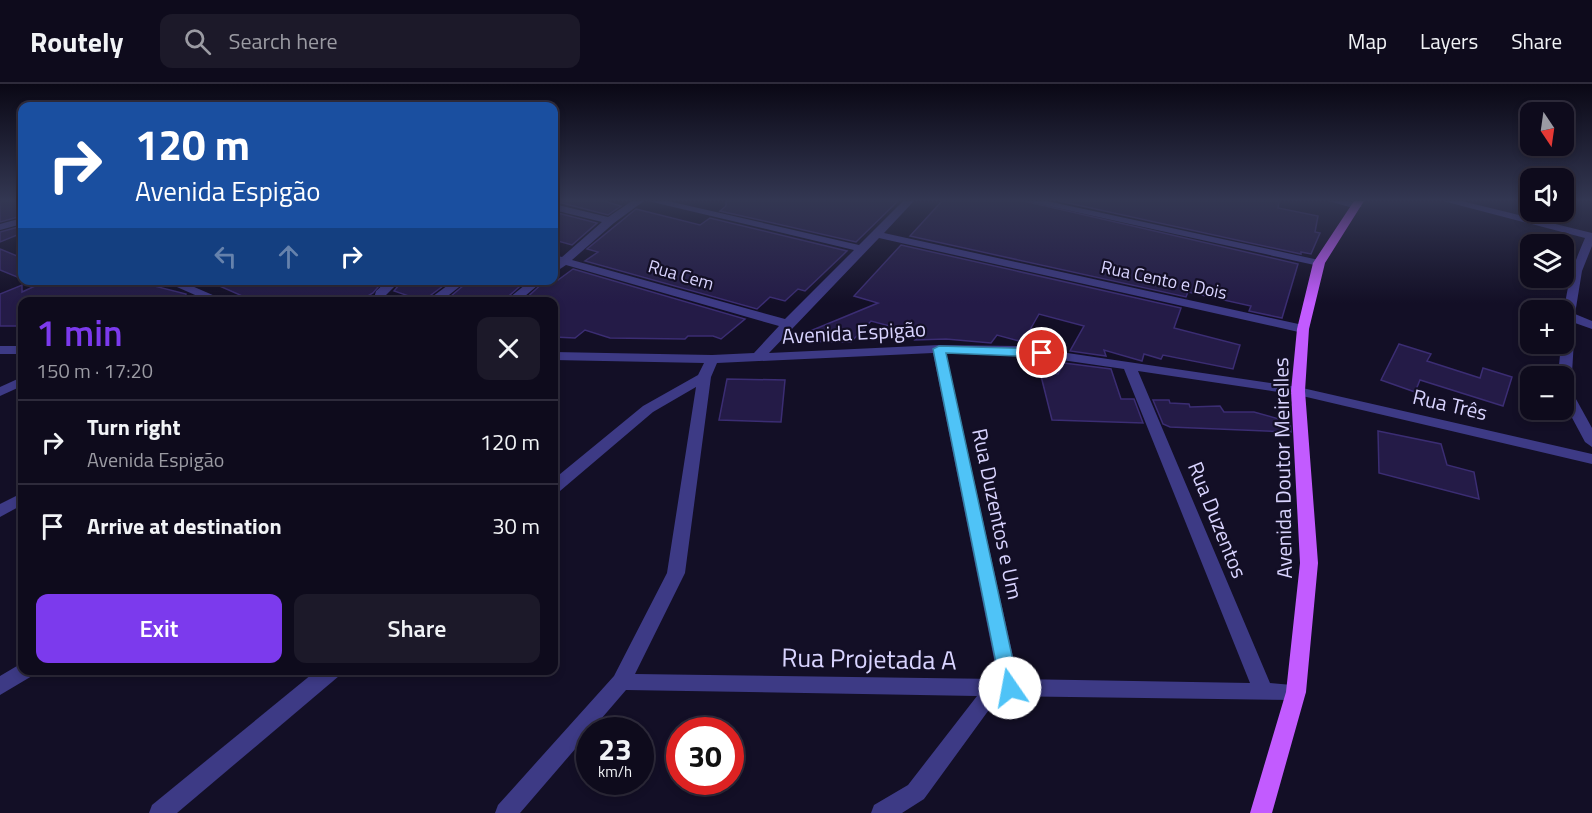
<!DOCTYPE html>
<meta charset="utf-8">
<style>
:root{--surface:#0e0b1c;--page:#1c1929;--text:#f1f3f6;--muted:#9b9ba3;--line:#2e2b3b;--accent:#7c3aed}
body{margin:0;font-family:"Titillium Web",sans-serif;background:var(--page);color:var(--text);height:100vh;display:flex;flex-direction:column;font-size:22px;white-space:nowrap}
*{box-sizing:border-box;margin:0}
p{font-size:20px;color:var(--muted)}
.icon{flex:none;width:33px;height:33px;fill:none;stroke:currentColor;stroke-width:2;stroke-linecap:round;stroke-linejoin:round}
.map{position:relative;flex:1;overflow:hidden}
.sheet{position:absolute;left:18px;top:213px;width:540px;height:378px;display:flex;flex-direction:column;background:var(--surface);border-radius:12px;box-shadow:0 3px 9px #0003,0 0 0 2px var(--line)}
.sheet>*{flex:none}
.banner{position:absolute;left:18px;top:18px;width:540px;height:183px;border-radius:12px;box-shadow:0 3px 9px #0003,0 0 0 2px var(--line);background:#1a4fa0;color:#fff;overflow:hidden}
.needle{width:39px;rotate:167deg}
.fabs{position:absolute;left:1520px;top:18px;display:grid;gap:12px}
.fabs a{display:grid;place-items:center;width:54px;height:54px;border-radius:12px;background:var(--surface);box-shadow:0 3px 9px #0003,0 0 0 2px var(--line);font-size:30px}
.speed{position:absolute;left:576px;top:633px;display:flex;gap:12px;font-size:30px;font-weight:700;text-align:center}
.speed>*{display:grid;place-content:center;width:78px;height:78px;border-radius:50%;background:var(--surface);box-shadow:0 3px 9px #0003,0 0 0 2px var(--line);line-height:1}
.speed small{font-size:15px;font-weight:400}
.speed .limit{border:9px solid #d22;background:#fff;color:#111}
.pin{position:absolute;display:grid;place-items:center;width:51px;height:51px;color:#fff;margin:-26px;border:3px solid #fff;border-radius:50%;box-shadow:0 2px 6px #0007}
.me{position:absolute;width:66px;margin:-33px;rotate:348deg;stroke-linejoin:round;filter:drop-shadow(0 0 4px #0008)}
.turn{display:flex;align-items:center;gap:21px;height:126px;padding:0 18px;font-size:27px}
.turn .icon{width:78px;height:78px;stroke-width:2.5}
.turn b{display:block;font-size:42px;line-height:51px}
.lanes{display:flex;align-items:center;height:57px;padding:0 18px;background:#0003;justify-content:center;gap:30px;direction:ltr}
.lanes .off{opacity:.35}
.round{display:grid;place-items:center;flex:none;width:63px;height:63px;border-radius:12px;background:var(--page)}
.summary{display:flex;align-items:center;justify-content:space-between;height:102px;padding:0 18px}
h1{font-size:36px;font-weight:600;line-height:45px;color:var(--accent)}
.cta{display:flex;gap:12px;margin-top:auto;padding:12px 18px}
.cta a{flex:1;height:69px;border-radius:12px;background:var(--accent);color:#fff;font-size:24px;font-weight:600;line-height:69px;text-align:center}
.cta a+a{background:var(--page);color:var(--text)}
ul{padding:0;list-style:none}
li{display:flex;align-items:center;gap:18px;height:84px;padding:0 18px;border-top:2px solid var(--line)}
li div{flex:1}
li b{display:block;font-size:22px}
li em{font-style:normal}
header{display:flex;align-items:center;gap:36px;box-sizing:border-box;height:84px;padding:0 30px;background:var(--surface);border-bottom:2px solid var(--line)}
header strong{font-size:28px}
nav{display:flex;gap:33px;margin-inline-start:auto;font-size:21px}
.search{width:420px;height:54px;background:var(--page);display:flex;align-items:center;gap:15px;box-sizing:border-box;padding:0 21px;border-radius:12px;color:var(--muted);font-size:22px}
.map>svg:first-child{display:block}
.building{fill:#241b47;stroke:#3b2d73;stroke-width:1.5}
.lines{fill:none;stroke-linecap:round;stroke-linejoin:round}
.minor{fill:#3d3a85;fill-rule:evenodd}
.major{fill:#c25bff;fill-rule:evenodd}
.route{fill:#4fc3f7;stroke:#337fa1;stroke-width:1.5}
.labels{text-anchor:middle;stroke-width:4.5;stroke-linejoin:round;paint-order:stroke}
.far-street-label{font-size:18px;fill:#d9d4ff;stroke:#130f26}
.street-label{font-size:21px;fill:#d9d4ff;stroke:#130f26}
.near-street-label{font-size:26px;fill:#d9d4ff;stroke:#130f26}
</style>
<header>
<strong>Routely</strong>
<div class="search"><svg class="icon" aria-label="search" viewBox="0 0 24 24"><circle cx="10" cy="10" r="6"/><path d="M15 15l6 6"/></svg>Search here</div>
<nav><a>Map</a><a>Layers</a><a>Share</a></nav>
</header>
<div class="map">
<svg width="1592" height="729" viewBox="0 0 1592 729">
<rect width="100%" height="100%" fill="#130f26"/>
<!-- building -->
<g class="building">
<polygon points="0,117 22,117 22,132 0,138"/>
<polygon points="554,117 604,117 621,122 608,131"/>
<polygon points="726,117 898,117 856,158 720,127 726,122"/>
<polygon points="942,117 1024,117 1298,180 1282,234 1249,227 1251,222 1188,208 1186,213 910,152"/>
<polygon points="1059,117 1279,117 1278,124 1318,132 1315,148 1320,149 1311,170 1301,168 1301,170"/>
<polygon points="636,125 700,141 710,134 847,167 805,207 798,205 785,217 770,213 757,225 585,177 598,168 587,165"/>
<polygon points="554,128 597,139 572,161 554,156"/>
<polygon points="22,142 22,149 0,158 0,148"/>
<polygon points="901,161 1181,224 1174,244 1240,261 1233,285 1163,271 1161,275 1144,270 1142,277 1104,266 1106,272 1070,267 1084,242 1039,230 1023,258 997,251 991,259 946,255 915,256 920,250 871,237 851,258 786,257 878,219 854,212"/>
<polygon points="0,165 22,174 22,195 0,186"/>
<polygon points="573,185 745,235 721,255 713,252 688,252 685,255 610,254 585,246 575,254 554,253 554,218 522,218 546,196 558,196"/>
<polygon points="48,196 131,196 186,210 185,218 22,218 22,242 0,242 0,210 22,201 22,208"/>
<polygon points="206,196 384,196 373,209 358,218 256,218"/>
<polygon points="403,196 451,196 423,217 394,207"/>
<polygon points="470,196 527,196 502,218 444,218"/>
<polygon points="1399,260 1431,270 1427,277 1480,294 1483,284 1512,293 1503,322 1420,296 1415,308 1381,296"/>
<polygon points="1064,279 1111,285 1121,315 1134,315 1143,339 1052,336 1040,288 1058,290"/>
<polygon points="727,295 785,296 781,338 719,336"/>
<polygon points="1153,316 1169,316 1170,319 1189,320 1190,323 1220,322 1224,328 1254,328 1290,338 1291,348 1170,343 1163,340"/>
<polygon points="1378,347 1441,360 1447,381 1474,388 1479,415 1379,389"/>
</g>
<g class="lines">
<!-- minor -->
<g class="minor">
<path d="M632 117H644L614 139 572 176 785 235 854 166 648 117H668L859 161 903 117H914L884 149 1303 241 1309 245 1303 249 879 154 769 269 939 261 1020 262 1298 303 1592 370V380L1298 311 1138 287 1270 599 1303 602 1306 608 1303 614 1296 616 999 612 924 715 902 729H871L874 721 908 701 977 612 626 606 520 729H495L498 721 614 592 667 489 696 303 653 328 560 407 554 408V395L643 322 698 291 704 279 554 276V268L712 271 754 269 779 242 566 181 554 189V181L556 178 554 177V171L562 173 602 138 554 126V120L608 133ZM933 269 998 595 635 590 685 489 711 293 717 279ZM946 269 1020 270 1124 285 1250 599 1018 595Z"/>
<polygon points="1026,117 1047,117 1319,176 1325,179 1319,182"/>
<polygon points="1328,117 1349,117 1362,122 1357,125"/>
<path d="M1443 117H1462L1592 149V162L1582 187 1575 230 1592 237V245L1575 239 1571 306 1592 344V363L1585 358 1563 317V292H1558L1561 260H1563C1563 218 1568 192 1585 154Z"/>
<polygon points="22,134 22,140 0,146 0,140"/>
<polygon points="161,196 178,196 229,218 211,218"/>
<polygon points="388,196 401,196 386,211 385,218 373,218 376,207"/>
<polygon points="455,196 468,196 440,218 425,218"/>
<polygon points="531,196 544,196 518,218 504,218"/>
<rect x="0" y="262" width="22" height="8"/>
<polygon points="22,293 22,302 0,312 0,303"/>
<polygon points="22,409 22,421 0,433 0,420"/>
<polygon points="22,579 22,586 34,586 32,592 0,611 0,592"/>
<polygon points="317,586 341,586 339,592 177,729 149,729 152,721"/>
</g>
<!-- major -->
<polygon class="major" points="1354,117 1364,117 1325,179 1309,245 1305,307 1318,479 1306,608 1272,729 1250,729 1286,608 1300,479 1291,307 1297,245 1313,179"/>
</g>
<!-- sky -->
<linearGradient id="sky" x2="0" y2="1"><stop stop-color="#0a0815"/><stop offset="0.53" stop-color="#333752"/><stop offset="1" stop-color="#333752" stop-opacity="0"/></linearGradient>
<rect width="1592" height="219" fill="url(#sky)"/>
<!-- route -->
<polygon class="route" points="939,262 1042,265 1048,269 1042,273 946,269 1019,604 1016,609 1010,611 1004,609 1001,604 933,265"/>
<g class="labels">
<!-- far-street labels -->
<g class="far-street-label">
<text transform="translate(681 191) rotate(16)" y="6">Rua Cem</text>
<text transform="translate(1164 196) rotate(12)" y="6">Rua Cento e Dois</text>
</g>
<!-- street labels -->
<g class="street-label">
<text transform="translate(854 249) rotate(-3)" y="7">Avenida Espigão</text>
<text transform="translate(1450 321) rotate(13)" y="7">Rua Três</text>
<text transform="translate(1283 384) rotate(-91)" y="7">Avenida Doutor Meirelles</text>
<text transform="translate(997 430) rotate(78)" y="7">Rua Duzentos e Um</text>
<text transform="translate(1217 436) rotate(68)" y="7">Rua Duzentos</text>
</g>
<!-- near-street labels -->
<g class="near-street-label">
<text transform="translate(869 575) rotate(1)" y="9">Rua Projetada A</text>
</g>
</g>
</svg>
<div class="fabs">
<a><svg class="needle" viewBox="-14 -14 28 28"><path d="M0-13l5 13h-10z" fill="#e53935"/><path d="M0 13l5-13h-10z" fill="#9b9ba3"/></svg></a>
<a><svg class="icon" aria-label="sound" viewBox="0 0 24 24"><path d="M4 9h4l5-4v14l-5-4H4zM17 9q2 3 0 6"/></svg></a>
<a><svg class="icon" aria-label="layers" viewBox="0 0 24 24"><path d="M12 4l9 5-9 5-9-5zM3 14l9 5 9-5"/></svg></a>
<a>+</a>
<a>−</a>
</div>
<div class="speed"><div>23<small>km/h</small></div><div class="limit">30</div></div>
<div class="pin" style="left:1042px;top:269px;background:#d93025"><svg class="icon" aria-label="arrive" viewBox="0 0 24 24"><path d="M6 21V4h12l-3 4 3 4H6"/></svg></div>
<svg class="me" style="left:1010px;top:604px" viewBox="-20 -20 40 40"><circle r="19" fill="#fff"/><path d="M0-13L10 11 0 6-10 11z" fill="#4fc3f7"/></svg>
<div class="banner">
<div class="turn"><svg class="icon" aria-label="right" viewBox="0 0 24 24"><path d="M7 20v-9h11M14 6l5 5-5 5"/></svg><div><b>120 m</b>Avenida Espigão</div></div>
<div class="lanes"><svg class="icon off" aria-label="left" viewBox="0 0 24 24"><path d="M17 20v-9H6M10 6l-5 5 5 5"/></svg><svg class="icon off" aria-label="ahead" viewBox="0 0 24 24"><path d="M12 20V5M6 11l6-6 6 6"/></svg><svg class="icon" aria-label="right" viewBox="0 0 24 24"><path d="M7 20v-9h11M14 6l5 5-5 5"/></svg></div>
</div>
<section class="sheet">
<div class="summary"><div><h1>1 min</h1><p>150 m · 17:20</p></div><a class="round"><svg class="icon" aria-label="close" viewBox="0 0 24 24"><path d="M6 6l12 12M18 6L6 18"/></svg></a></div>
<ul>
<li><svg class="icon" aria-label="right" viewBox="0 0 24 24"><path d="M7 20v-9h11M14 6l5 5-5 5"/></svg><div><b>Turn right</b><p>Avenida Espigão</p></div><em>120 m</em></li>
<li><svg class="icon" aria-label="arrive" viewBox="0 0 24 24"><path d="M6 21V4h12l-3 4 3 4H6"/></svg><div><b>Arrive at destination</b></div><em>30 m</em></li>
</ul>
<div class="cta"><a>Exit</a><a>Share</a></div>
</section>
</div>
